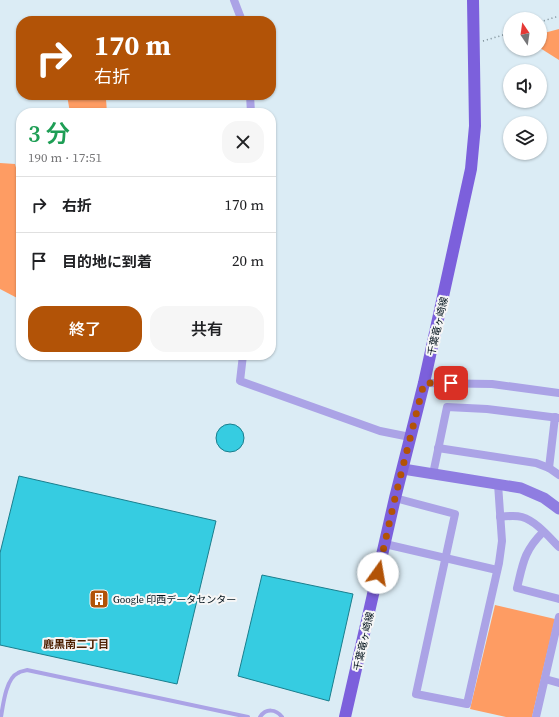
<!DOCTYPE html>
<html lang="ja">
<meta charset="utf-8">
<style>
:root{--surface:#fff;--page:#f6f6f6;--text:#202124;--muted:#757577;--line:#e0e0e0;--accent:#b25307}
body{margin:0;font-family:"Source Serif 4","Noto Sans JP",serif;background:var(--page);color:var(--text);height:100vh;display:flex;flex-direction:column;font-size:15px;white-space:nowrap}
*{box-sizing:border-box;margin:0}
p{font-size:13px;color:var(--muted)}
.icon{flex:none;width:22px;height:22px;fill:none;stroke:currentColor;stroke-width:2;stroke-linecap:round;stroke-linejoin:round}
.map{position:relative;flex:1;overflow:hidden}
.sheet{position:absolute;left:16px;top:108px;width:260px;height:252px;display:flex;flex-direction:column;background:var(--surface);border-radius:16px;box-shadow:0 1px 3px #0004}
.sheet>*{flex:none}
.banner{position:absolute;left:16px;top:16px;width:260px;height:84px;border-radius:16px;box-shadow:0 1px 3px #0004;background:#b25307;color:#fff;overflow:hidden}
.needle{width:26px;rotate:347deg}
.buttons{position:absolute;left:503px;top:12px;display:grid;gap:8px}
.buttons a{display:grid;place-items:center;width:44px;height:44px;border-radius:50%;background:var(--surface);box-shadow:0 1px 3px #0004;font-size:20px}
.pin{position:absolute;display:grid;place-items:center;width:34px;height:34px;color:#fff;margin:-17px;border-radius:8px;box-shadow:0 2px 6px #0006}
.me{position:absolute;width:44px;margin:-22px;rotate:13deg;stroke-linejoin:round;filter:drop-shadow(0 0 3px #0008)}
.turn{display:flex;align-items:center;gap:14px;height:84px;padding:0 12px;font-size:18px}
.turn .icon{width:52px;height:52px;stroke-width:2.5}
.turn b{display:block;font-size:28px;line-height:34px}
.round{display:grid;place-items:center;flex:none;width:42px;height:42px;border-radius:16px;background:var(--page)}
.head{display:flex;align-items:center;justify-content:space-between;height:68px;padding:0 12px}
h1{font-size:24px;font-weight:600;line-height:30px;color:#1e9e55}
.primary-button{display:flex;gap:8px;margin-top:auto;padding:8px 12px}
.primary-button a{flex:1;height:46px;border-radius:16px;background:var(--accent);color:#fff;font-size:16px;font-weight:600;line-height:46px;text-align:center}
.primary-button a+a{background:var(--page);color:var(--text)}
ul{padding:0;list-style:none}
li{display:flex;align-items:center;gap:12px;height:56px;padding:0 12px;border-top:1px solid var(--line)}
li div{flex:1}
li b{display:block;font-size:15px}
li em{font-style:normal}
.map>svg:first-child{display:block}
.green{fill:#fe9c63}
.building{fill:#36cce1;stroke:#1a7e8d}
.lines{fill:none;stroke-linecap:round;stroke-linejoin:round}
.path{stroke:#778891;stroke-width:1.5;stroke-dasharray:1 3;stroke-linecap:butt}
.lane{stroke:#aba3e6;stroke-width:4}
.street{stroke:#aba3e6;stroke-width:8}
.secondary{stroke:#8f7de1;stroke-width:11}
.primary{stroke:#7c60dc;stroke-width:12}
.route{stroke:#b25307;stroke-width:7;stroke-dasharray:0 12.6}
.labels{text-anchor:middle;stroke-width:4;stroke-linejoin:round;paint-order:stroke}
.street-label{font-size:10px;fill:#00111a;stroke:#f6f6f6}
.poi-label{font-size:10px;fill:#00111a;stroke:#f6f6f6;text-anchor:start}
.neighbourhood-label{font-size:11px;font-weight:bold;fill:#4c1f00;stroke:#f6f6f6}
</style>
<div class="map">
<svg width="559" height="717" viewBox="0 0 559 717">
<rect width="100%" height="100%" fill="#dbecf5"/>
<!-- green -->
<g class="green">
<polygon points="559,29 559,60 540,48 540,37 544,33"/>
<polygon points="67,95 104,95 106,99 107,113 70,113"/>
<polygon points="0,163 15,164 21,187 21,300 0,289"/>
<polygon points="495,605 555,619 532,717 506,717 470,709"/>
</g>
<!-- building -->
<g class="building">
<circle cx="230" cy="438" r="14"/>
<polygon points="19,476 216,521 177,684 0,645 0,553"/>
<polygon points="262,575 353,594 329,701 238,676"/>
</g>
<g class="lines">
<!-- path -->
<g class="path">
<polyline points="540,22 559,16"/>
<polyline points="483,41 510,33"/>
</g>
<!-- lane -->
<g class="lane">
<path d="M1 717C3 705 6 678 18 673 21 671 25 671 27 670L248 717"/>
<path d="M260 717C266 708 276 709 282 717"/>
</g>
<!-- street -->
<g class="street">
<polyline points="234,0 242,21"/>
<polyline points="250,95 251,113"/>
<polyline points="243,355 240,381 380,431 410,437"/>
<polyline points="424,383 492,384 559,393"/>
<polyline points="438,448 536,463 549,468 559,475"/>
<polyline points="549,468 555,417"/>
<polyline points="433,474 447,407 487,409 559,418"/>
<polyline points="395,498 455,514 416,694 467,704 499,563 502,541 498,484"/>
<path d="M500 517C507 516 515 515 522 517 536 521 549 537 559 547"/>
<path d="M543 532C524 551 523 563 517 588L559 599"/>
<polyline points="385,544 497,570"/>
<polyline points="545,679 559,683"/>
<polyline points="536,717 559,617"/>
</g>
<!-- secondary -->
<polyline class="secondary" points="403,469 521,488 544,498 559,509"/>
<!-- primary -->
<polyline class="primary" points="345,717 395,498 424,383 471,169 475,126 473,0"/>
</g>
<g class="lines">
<!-- route -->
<polyline class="route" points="378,573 395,498 424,383 451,383"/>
</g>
<!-- icons -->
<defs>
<symbol id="building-square" viewBox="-11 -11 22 22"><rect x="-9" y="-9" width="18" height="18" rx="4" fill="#b25307" stroke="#f6f6f6"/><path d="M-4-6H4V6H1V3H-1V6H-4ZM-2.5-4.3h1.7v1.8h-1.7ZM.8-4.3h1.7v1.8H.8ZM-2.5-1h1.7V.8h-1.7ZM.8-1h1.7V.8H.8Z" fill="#fff"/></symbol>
</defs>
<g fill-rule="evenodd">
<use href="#building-square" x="88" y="588" width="22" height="22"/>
</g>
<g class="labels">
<!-- street labels -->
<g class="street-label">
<text transform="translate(437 326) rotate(-77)" y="4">千葉竜ヶ崎線</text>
<text transform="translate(363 641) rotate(-77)" y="4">千葉竜ヶ崎線</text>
</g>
<!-- poi labels -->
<g class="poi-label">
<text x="113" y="603">Google 印西データセンター</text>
</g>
<!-- neighbourhood labels -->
<g class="neighbourhood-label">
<text x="76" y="648">鹿黒南二丁目</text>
</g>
</g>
</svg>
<div class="buttons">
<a><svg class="needle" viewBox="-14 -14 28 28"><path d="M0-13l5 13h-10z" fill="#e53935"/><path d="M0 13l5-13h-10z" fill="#757577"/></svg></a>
<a><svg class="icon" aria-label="sound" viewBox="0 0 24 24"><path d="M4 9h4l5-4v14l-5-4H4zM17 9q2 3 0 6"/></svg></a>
<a><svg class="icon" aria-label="layers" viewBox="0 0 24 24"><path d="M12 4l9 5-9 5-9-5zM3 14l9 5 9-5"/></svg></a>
</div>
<div class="pin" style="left:451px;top:383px;background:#d93025"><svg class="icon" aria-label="arrive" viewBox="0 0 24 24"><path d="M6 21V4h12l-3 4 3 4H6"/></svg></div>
<svg class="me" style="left:378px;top:573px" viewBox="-20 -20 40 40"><circle r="19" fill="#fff"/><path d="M0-13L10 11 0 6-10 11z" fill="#b25307"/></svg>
<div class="banner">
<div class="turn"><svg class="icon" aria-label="right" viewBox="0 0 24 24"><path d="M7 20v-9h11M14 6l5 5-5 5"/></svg><div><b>170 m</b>右折</div></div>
</div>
<section class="sheet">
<div class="head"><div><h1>3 分</h1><p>190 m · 17:51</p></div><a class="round"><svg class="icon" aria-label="close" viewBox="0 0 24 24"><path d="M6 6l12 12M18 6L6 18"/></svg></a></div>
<ul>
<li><svg class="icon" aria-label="right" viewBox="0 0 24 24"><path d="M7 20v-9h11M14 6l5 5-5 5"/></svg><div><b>右折</b></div><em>170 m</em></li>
<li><svg class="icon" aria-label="arrive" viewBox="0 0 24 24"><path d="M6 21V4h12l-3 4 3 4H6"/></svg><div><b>目的地に到着</b></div><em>20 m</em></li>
</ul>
<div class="primary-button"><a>終了</a><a>共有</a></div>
</section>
</div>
